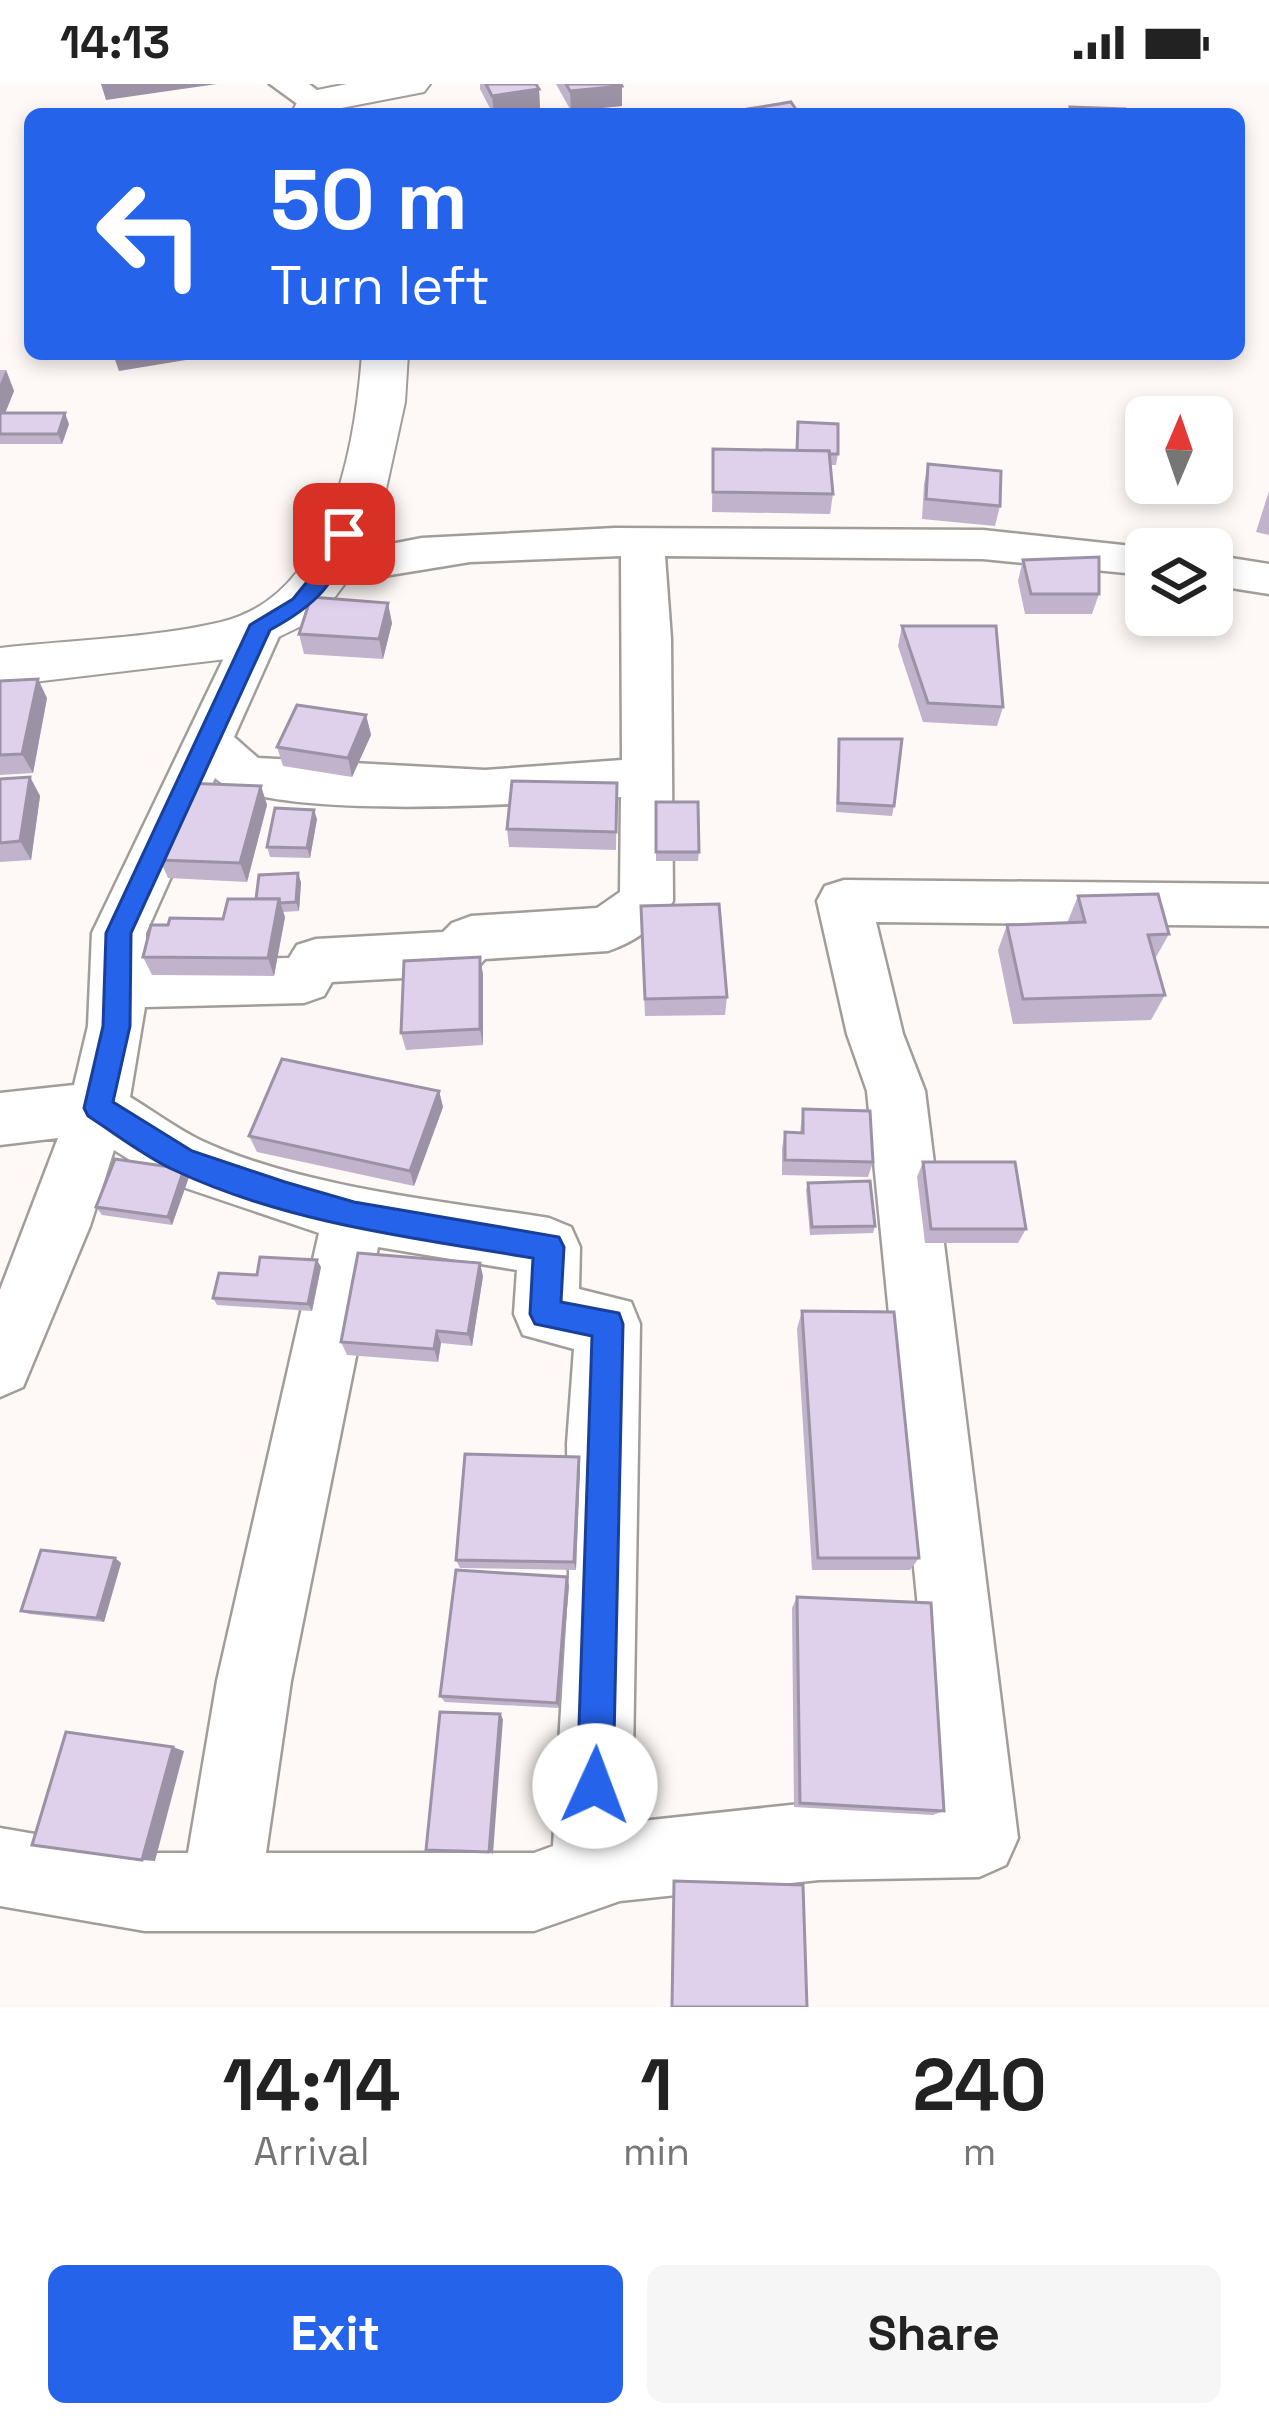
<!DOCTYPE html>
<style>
:root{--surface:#fff;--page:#f6f6f6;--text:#222;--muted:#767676;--accent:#2563eb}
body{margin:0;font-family:"Space Grotesk",sans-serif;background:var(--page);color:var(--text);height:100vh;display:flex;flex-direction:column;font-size:45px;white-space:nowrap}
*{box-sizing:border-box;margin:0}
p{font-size:39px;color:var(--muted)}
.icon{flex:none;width:66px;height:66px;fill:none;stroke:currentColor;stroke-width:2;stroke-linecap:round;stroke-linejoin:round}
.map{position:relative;height:1923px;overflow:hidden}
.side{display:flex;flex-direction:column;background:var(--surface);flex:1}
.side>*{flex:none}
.guide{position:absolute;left:24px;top:24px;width:1221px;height:252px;border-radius:18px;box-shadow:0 6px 18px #0003;background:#2563eb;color:#fff;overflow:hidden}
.needle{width:78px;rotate:2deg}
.tools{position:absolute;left:1125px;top:312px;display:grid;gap:24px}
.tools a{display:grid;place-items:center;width:108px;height:108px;border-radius:18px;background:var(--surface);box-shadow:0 6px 18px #0003;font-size:60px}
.pin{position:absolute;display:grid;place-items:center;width:102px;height:102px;color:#fff;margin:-51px;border-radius:24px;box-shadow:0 6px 18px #0006}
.me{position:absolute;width:132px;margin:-66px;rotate:2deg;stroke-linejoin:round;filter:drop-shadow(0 0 9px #0008)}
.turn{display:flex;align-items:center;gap:42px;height:252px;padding:0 48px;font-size:54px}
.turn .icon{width:156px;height:156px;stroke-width:2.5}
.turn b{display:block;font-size:84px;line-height:102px}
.eta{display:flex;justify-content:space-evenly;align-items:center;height:204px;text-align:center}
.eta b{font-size:72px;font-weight:600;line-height:84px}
.action{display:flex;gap:24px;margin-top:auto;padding:24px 48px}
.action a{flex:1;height:138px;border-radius:18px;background:var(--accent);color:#fff;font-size:48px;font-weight:600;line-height:138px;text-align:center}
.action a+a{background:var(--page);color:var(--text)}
.status{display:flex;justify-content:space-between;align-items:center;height:84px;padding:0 60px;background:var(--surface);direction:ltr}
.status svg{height:33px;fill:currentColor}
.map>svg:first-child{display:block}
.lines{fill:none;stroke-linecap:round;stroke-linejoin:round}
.street-casing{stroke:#a39d9a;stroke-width:5}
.secondary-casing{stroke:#a39d9a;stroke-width:4}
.street{fill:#fff;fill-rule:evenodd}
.secondary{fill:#fff;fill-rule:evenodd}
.wall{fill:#c0b3cb}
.shaded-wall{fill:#9c92a5}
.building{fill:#dfd0ec;stroke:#9c92a5;stroke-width:3}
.route{fill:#2563eb;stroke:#184099;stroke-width:3}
</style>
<div class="status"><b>14:13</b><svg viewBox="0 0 49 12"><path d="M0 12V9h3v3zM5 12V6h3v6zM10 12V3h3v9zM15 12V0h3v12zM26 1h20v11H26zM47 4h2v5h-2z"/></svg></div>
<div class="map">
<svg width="1269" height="1923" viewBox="0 0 1269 1923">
<rect width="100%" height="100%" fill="#fef9f7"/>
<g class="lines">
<defs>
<g id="street">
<polygon points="270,0 309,0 331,17 327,24 303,24"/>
<path d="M615 444 983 446 1160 465H1146V491L983 475 665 472 671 555 673 817C660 841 634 858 608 867L485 875 476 885 457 891 332 898 324 912 304 919 145 923 130 1013C153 1027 176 1044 200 1056 300 1103 440 1117 549 1134L571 1143 580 1163 579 1205 631 1218 640 1240 632 1738 819 1718 937 1716 867 1007 847 950 817 817 825 802 844 796 1269 800V842L876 838 903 950 925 1007 1018 1754 1006 1781 979 1793 819 1796 620 1817 534 1847H145L0 1822V1744L145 1769H188L217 1597 319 1149 162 1096 114 1066 90 1142 23 1303 0 1313V1206L58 1054 0 1061V1009L74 1001 88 942 92 849 245 530 261 525 277 530 284 541 234 653 258 674 485 686 622 676 621 472 470 478 329 501 313 497 307 486 313 475 422 454ZM215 694C264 739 548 719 621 713L620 808 597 824 471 832 452 839 443 848 316 855 297 861 289 874 146 877V849ZM378 1163 517 1186 514 1230 523 1251 574 1265 567 1360 569 1490 553 1762 534 1769H266L291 1597Z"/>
<polygon points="1212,471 1269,480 1269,510 1212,501"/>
</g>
<g id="secondary">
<polygon points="347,0 430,0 424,8 331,26 329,30 291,30 302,9"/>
<path d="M362 270H408L405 318 384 414 355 486 320 533 235 574 0 602V564C69 556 154 554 221 538 330 512 355 365 362 270Z"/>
</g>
</defs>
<!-- street casing -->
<use href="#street" class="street-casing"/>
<!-- secondary casing -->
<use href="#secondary" class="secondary-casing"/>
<!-- street -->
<use href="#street" class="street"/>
<!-- secondary -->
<use href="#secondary" class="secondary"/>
</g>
<!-- wall -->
<g class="wall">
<polygon points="480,0 536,0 539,5 540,25 493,30 480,5"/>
<polygon points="556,0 621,0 622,22 571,27"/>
<polygon points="0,286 6,286 14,307 5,329 69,340 62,360 0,360"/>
<polygon points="713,365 838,370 836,381 830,381 833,410 830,430 712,428"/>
<polygon points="928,380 1000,422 995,442 922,435 924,400"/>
<polygon points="1269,407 1269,451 1256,448"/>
<polygon points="1023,476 1099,510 1092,530 1025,530 1018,497"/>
<polygon points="392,539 383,575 304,570 299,550"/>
<polygon points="902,542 1003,623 997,642 923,638 898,562"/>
<polygon points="0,597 47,614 33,689 0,691"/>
<polygon points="366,631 371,651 352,693 283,682 277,663"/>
<polygon points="839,655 894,722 892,732 836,728"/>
<polygon points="30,693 40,712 31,776 0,778 0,695"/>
<polygon points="617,699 616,766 509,763 507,745"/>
<polygon points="261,702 267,721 247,798 168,794 160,776"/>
<polygon points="656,718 699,768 698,777 656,777"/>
<polygon points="317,735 310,774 270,773 267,763"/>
<polygon points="301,798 299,827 283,828 285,833 274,892 152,891 143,873 168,841 223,835 256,815"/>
<polygon points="1078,812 1169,850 1155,875 1165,911 1151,936 1013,940 998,866 1007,841 1067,839"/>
<polygon points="641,840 727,913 725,931 645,932"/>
<polygon points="483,890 483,961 406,966 401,949"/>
<polygon points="439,1007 443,1023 414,1102 257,1068 249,1052"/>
<polygon points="803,1025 873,1078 868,1093 782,1091 782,1064 785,1048 800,1049"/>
<polygon points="923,1078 1026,1145 1018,1159 925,1159 917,1093"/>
<polygon points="189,1093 172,1141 102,1131 96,1123"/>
<polygon points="808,1099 875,1142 873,1149 810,1151 806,1106"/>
<polygon points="321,1183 312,1227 217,1221 213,1214 257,1191"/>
<polygon points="483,1192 472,1262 441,1259 438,1278 347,1271 341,1258"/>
<polygon points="802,1227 919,1474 910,1486 812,1486 797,1245"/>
<polygon points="579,1373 580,1383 576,1486 460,1484 456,1476"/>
<polygon points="115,1474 121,1479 104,1538 29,1530 21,1527"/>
<polygon points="569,1501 559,1624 445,1618 440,1612"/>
<polygon points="797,1513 944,1727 933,1731 794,1723 792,1524"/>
</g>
<!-- shaded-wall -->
<g class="shaded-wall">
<polygon points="101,0 217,0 106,16"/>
<polygon points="622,2 622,22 571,27 570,7"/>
<polygon points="539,5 540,25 494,30 492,12"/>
<polygon points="113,270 203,270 204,273 119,287"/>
<polygon points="6,286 14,307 0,342 0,300"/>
<polygon points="65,329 69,340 62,360 58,350"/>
<polygon points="388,519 392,539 383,575 379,555"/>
<polygon points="38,595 47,614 33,689 22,670"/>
<polygon points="366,631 371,651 352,693 348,674"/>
<polygon points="30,693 40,712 31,776 20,757"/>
<polygon points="261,702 267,721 247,798 240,779"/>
<polygon points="314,726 317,735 310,774 307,764"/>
<polygon points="298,789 301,798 299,827 296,818"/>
<polygon points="279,815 285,833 274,892 268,874"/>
<polygon points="480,873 483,890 483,961 480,945"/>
<polygon points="439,1007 443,1023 414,1102 410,1087"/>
<polygon points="184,1085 189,1093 172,1141 168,1133"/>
<polygon points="317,1176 321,1183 312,1227 308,1220"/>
<polygon points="480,1179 483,1192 472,1262 468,1250"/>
<polygon points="437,1247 441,1259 438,1278 434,1265"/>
<polygon points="579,1373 580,1383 576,1486 574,1478"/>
<polygon points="115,1474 121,1479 104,1538 97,1534"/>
<polygon points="567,1493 569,1501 559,1624 557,1619"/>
<polygon points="500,1630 503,1635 493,1770 489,1768"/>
<polygon points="173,1663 184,1667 155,1777 142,1776"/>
</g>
<!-- building -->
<g class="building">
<polygon points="486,0 536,0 539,5 492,12"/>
<polygon points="566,0 621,0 622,2 570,7"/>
<polygon points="791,18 799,30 751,30 748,25"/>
<polygon points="1070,23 1125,25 1126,30 1071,30"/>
<polygon points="1188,326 1220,332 1215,365 1212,365 1212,333 1186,333"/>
<polygon points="0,329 65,329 58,350 0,350"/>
<polygon points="798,338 838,340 838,370 830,370 829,367 797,367"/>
<polygon points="713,365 829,367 833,410 713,408"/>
<polygon points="928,380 1001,387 1000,422 926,415"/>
<polygon points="1099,473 1099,510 1031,510 1023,476"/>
<polygon points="311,513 388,519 379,555 299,550"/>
<polygon points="902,542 996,542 1003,623 928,619"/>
<polygon points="38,595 22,670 0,671 0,597"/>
<polygon points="297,621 366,631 348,674 277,663"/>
<polygon points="839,655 902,655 894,722 838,719"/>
<polygon points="30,693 20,757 0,759 0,695"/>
<polygon points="512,697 617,699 616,748 507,745"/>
<polygon points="184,699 261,702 240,779 160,776"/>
<polygon points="656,718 698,718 699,768 656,768"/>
<polygon points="275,724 314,726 307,764 267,763"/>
<polygon points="298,789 296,818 280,819 279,815 256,815 259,791"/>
<polygon points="1158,810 1169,850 1148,851 1165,911 1023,915 1007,841 1085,838 1078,812"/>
<polygon points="228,815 279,815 268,874 143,873 151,841 168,841 170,834 223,835"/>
<polygon points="719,820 727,913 645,915 641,822"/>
<polygon points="480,873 480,945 401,949 404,877"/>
<polygon points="282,975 439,1007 410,1087 249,1052"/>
<polygon points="803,1025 870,1027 873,1078 785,1076 785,1048 803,1049"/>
<polygon points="115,1075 184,1085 168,1133 96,1123"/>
<polygon points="923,1078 1015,1078 1026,1145 931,1145"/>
<polygon points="870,1097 875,1142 812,1143 808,1099"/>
<polygon points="358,1169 480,1179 468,1250 437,1247 434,1265 341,1258"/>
<polygon points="260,1173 317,1176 308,1220 213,1214 219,1189 257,1191"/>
<polygon points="802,1227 894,1228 919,1474 818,1474"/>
<polygon points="465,1370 579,1373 574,1478 456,1476"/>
<polygon points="41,1466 115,1474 97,1534 21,1527"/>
<polygon points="456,1486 567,1493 557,1619 440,1612"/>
<polygon points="797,1513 931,1519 944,1727 800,1719"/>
<polygon points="440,1628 500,1630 489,1768 426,1766"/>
<polygon points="66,1648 173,1663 142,1776 32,1761"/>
<polygon points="674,1797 803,1801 807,1923 672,1923"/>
</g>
<!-- route -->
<path class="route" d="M344 443 354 450C334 501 318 520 270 546L131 849 130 942 113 1018 192 1067 285 1098 354 1118 559 1153 564 1163 561 1218 619 1229 623 1240 613 1702 608 1715 595 1721 582 1715 577 1702 592 1252 535 1240 530 1230 533 1174C413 1154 286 1139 174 1086 144 1072 116 1050 88 1032L84 1024 103 942 106 849 250 541 293 515 319 483 336 445Z"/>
</svg>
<div class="tools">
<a><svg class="needle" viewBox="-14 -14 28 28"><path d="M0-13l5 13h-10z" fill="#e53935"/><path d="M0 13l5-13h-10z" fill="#767676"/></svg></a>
<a><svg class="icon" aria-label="layers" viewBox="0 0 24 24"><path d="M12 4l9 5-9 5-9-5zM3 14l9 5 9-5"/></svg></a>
</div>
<div class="pin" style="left:344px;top:450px;background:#d93025"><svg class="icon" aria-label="arrive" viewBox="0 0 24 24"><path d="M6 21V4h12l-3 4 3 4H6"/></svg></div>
<svg class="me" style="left:595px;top:1702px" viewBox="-20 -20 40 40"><circle r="19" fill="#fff"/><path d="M0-13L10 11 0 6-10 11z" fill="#2563eb"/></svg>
<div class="guide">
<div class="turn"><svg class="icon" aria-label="left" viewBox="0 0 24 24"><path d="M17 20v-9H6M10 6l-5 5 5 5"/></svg><div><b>50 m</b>Turn left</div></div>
</div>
</div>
<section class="side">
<div class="eta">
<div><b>14:14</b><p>Arrival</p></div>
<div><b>1</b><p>min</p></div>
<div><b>240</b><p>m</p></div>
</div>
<div class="action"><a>Exit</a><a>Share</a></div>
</section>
